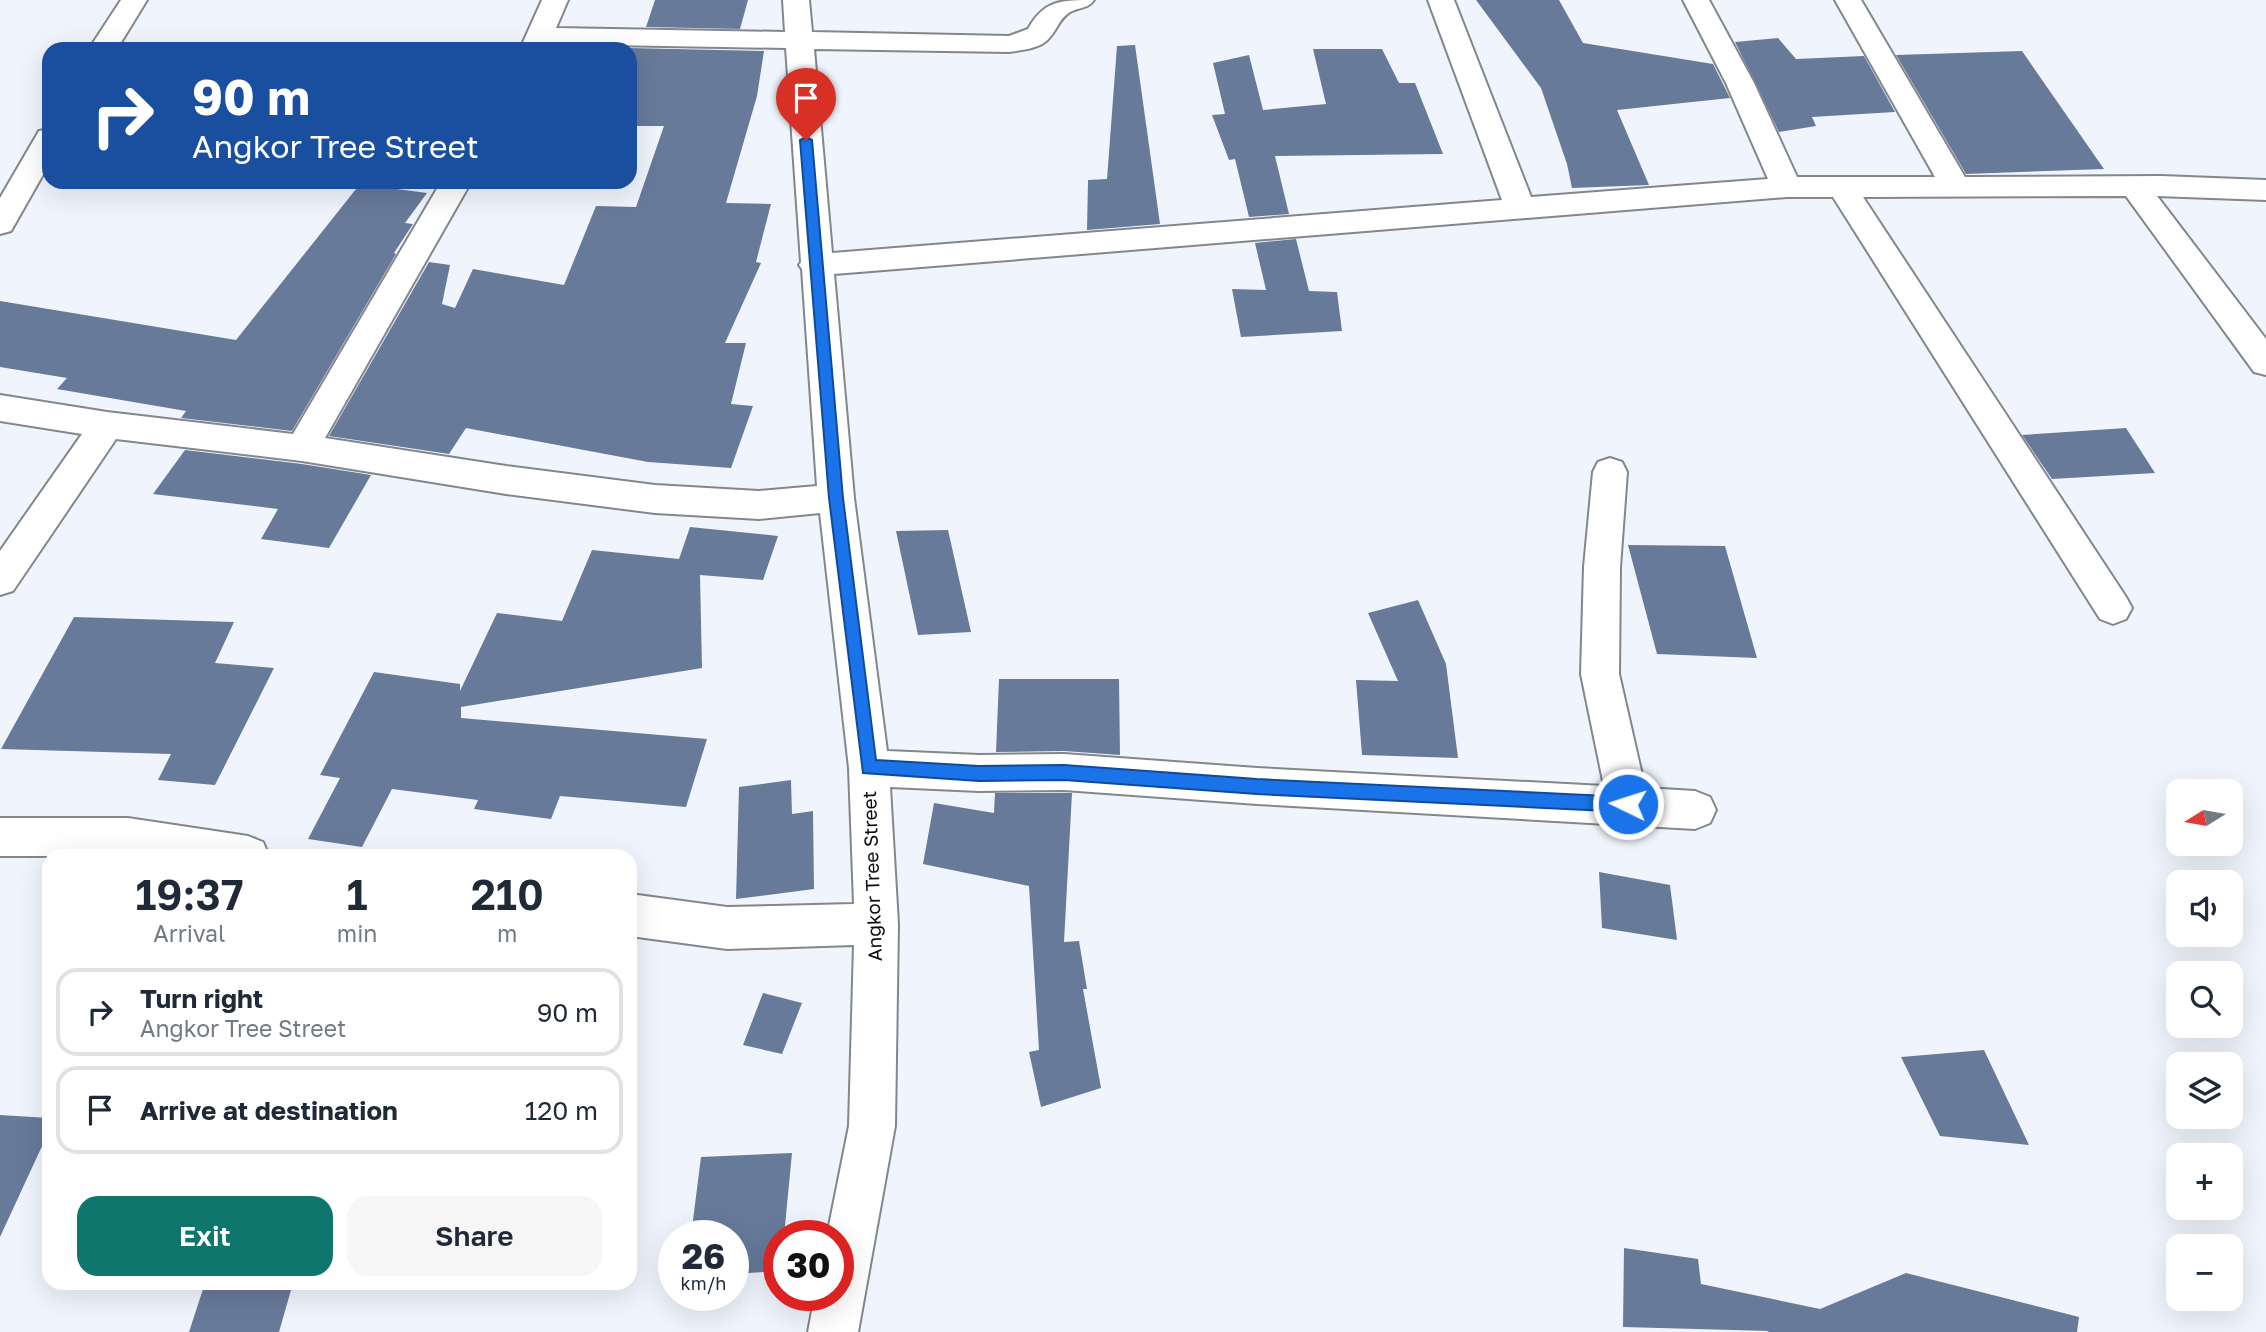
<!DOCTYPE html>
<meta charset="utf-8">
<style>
:root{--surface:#fff;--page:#f6f6f7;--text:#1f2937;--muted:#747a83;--line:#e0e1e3;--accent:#0f766e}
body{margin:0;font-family:"Golos Text",sans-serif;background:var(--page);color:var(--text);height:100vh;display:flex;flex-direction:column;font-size:26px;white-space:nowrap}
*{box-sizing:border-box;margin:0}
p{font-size:23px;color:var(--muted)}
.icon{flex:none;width:38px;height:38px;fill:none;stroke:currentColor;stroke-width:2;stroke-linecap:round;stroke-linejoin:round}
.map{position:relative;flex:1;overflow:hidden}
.panel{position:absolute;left:42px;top:849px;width:595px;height:441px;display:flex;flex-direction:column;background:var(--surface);border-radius:21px;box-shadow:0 7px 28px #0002}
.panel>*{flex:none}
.banner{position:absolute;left:42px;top:42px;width:595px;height:147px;border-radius:21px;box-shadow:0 7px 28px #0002;background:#1a4fa0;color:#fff;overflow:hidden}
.needle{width:46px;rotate:259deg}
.controls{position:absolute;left:2166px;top:779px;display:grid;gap:14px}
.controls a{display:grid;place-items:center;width:77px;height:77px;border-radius:14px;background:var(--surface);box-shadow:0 7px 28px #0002;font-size:35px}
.speed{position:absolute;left:658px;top:1220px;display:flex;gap:14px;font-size:35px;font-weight:700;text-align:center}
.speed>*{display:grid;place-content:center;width:91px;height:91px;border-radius:50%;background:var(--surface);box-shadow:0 7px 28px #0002;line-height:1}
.speed small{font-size:18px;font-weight:400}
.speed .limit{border:10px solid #d22;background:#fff;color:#111}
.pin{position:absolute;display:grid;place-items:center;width:60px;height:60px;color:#fff;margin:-72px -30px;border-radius:50% 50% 50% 0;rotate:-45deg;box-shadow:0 0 7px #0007}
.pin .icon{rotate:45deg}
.me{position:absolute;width:77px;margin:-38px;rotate:274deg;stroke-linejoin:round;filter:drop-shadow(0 0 5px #0008)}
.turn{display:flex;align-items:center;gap:24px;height:147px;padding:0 35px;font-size:32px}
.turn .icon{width:91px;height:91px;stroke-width:2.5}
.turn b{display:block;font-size:49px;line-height:60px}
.eta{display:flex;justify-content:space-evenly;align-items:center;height:119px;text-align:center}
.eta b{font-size:42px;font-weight:600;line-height:49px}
.action{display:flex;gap:14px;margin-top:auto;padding:14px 35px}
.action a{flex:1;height:80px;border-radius:21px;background:var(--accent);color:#fff;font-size:28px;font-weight:600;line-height:80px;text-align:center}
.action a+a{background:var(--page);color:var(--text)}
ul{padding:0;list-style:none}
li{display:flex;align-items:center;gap:21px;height:88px;margin:0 14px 10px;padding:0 21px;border:4px solid var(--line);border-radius:21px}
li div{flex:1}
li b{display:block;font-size:26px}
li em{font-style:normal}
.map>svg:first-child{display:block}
.building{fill:#677a9a}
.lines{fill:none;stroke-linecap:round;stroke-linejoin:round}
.minor-casing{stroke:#82868d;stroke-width:4}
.minor{fill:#fff;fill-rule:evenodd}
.route{fill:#1a73e8;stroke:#114b97;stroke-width:2}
.labels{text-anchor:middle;stroke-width:6;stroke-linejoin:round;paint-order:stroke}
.street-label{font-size:19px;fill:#0b0c0f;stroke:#fff}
</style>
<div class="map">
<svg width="2266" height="1332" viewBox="0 0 2266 1332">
<rect width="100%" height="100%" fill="#f0f5fd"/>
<!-- building -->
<g class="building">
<polygon points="655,0 748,0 740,29 646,27"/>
<polygon points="1476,0 1559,0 1583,43 1713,64 1730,98 1617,110 1649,185 1572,188 1567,164 1541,88"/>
<polygon points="1778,38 1796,59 1864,56 1895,112 1812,117 1816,126 1779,132 1735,42"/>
<polygon points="1135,45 1160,224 1087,230 1088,180 1107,179 1117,46"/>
<polygon points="630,48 764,51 757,96 726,203 771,204 756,262 761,263 725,343 746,343 731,404 753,406 731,468 648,462 466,428 449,454 329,436 429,262 450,265 442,304 455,308 473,269 564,285 596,206 636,207 664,126 630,126"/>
<polygon points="1313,49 1382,49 1399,83 1415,83 1443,154 1275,156 1289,214 1249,217 1235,159 1229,160 1212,115 1225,114 1213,63 1249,55 1263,110 1326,104"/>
<polygon points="2022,51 2104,169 1966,174 1896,55"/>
<polygon points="360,184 427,193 405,223 413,224 394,253 396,254 292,431 181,418 186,411 57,389 67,378 0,367 0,301 236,340"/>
<polygon points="1296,239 1309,291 1337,292 1342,331 1241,337 1232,289 1266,290 1255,243"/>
<polygon points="2126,428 2155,473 2052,479 2022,435"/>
<polygon points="185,450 302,464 371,475 329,548 261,539 278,509 153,494"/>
<polygon points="690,527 778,536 763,580 700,575 702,668 461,707 461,718 707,739 686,807 560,796 551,819 474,809 478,800 392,789 362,847 308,839 340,778 320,775 374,672 460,684 460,691 497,613 562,621 592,550 679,559"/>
<polygon points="948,530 971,632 918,635 896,531"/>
<polygon points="1628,545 1725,546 1757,658 1657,654"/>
<polygon points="1418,600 1446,664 1458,758 1362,755 1356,680 1398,681 1368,613"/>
<polygon points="74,617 234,622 215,663 274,668 215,785 158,780 171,754 1,749"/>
<polygon points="999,679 1119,679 1120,755 1064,751 996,752"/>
<polygon points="791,780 792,814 813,811 814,889 736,899 739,787"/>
<polygon points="995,793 1072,793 1064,942 1079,941 1087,989 1083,989 1101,1088 1041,1107 1029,1052 1039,1050 1029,886 923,864 934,803 994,813"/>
<polygon points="1599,872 1670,885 1677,940 1602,928"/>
<polygon points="763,993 802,1003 782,1054 743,1045"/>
<polygon points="1984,1050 2029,1145 1940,1136 1901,1057"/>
<polygon points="0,1115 49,1118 49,1131 0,1237"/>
<polygon points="792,1153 784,1236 779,1236 779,1271 733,1274 733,1236 691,1236 701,1157"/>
<polygon points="1624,1248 1698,1259 1701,1284 1820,1309 1906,1273 2079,1317 2077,1332 1767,1332 1769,1331 1623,1327"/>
<polygon points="205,1283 293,1283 279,1332 189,1332"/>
</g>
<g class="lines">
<defs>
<g id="minor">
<polygon points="121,0 147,0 117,49 89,49"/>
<path d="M542 0H568L556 28 785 32 783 0H809L812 32 1009 36 1028 29C1044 0 1061 0 1094 0 1088 9 1079 7 1070 12 1059 19 1058 28 1050 37 1041 49 1022 50 1009 52L814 49 832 253 1502 200 1428 0H1454L1531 197 1768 179 1726 83 1683 0H1709L1754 83 1797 177H1935L1835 0H1861L1965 177 2161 176 2266 180V200L2157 196 2266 339V375L2254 372 2126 196 1863 197 2126 597 2132 608 2126 619 2113 624 2100 619 1833 197H1787L834 274 854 498 887 751 979 755 1064 754 1257 768 1604 786 1581 674 1584 567 1593 472 1598 462 1610 458 1622 462 1627 472 1620 567 1619 674 1645 788 1695 791 1710 797 1716 810 1710 823 1695 829 1257 804 1064 790 979 791 890 787 898 924 895 1126 858 1332H808L815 1295H838V1236H827L849 1126 854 945 727 949 630 936V894L727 907 854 904 849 768 820 513 759 519 655 513 506 494 302 461 116 439 13 591 0 595V551L82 434 0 421V395L107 412 293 434 441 182H471L325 438 506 466 655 485 759 491 817 486 802 269 799 265 801 262 786 48 550 44 548 49H520Z"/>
<polygon points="49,129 49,164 11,231 0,234 0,198 39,131"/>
<polygon points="0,818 128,818 248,836 263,842 269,856 0,856"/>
</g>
</defs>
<!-- minor casing -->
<use href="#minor" class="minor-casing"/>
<!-- minor -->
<use href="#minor" class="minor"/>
</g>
<!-- route -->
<polygon class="route" points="806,137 812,140 843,498 876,760 979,766 1064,765 1257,779 1628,797 1634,799 1637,804 1634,810 1628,812 1257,794 1064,780 979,781 863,773 829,498 800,140"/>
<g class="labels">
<!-- street labels -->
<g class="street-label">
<text transform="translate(872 876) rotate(-92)" y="7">Angkor Tree Street</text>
</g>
</g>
</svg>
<div class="controls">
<a><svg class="needle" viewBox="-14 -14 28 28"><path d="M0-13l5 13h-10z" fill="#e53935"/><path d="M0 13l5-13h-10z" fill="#747a83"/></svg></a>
<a><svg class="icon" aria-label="sound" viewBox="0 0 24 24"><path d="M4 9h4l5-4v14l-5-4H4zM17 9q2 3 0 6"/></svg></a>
<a><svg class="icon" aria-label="search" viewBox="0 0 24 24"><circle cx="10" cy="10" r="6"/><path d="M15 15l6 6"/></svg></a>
<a><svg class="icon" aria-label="layers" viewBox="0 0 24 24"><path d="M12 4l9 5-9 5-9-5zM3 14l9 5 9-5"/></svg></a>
<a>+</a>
<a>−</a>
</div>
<div class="speed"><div>26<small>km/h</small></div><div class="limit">30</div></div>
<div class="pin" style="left:806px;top:140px;background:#d93025"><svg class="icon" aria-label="arrive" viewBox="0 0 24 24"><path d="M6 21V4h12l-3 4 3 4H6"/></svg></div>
<svg class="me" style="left:1628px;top:804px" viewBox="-20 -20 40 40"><circle r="17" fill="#1a73e8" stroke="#fff" stroke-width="3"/><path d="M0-11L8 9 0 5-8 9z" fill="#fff"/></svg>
<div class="banner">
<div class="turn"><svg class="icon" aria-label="right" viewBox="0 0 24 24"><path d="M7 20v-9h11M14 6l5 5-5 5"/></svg><div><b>90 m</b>Angkor Tree Street</div></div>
</div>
<section class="panel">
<div class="eta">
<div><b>19:37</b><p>Arrival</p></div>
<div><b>1</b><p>min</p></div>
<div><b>210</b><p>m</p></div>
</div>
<ul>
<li><svg class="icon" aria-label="right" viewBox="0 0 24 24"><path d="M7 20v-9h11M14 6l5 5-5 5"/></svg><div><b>Turn right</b><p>Angkor Tree Street</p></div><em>90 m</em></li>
<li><svg class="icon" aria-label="arrive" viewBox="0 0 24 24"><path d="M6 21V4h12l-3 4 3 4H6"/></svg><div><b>Arrive at destination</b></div><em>120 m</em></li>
</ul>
<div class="action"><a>Exit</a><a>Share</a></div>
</section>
</div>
